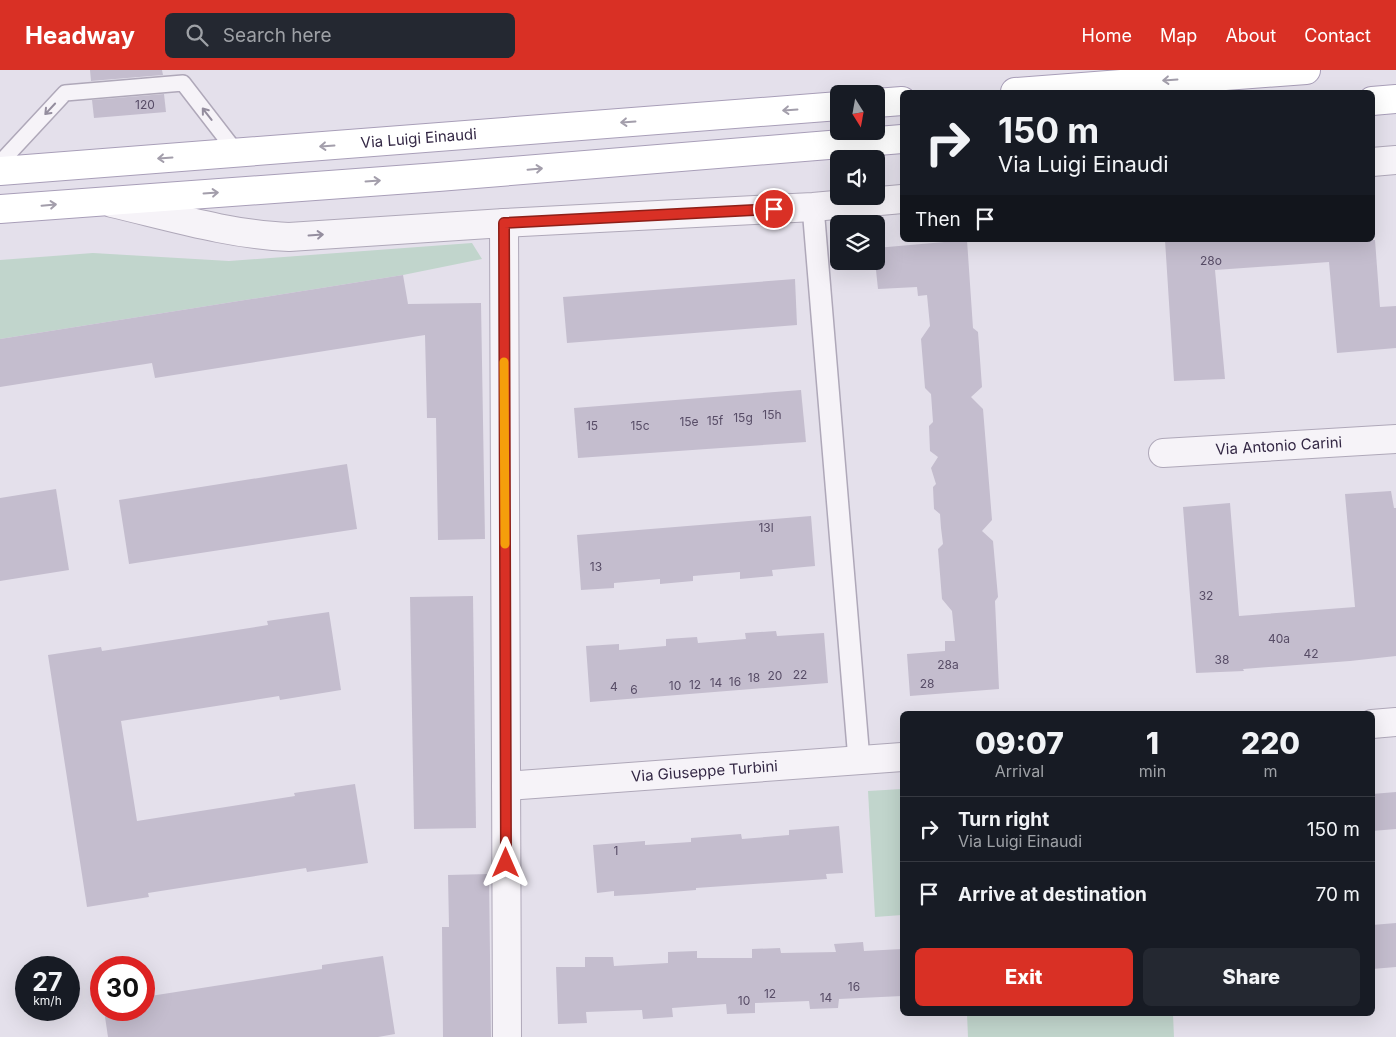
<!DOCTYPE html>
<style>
:root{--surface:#171b24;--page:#242831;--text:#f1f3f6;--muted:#9ea1a6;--line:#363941;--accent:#d93025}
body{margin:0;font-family:Inter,sans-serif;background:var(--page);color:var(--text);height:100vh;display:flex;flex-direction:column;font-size:19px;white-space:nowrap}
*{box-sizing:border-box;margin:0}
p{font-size:16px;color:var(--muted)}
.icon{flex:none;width:28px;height:28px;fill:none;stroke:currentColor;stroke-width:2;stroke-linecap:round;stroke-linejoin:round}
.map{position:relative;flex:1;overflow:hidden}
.drawer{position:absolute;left:900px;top:641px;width:475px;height:305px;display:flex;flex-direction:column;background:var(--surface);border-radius:8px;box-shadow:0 5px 20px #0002}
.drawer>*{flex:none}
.hud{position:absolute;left:900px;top:20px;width:475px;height:152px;border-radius:8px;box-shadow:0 5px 20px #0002;background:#171b24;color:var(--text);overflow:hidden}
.needle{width:32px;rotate:169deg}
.tools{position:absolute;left:830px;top:15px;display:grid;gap:10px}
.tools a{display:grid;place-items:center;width:55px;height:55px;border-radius:8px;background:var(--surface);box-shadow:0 5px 20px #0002;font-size:25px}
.speed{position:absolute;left:15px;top:886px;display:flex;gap:10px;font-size:25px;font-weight:700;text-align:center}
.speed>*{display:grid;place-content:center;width:65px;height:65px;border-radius:50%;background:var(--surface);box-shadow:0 5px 20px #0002;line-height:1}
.speed small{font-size:12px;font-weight:400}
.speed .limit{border:8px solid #d22;background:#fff;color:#111}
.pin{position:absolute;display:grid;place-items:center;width:42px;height:42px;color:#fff;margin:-21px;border:2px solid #fff;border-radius:50%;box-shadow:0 1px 5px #0007}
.me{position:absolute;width:55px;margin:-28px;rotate:0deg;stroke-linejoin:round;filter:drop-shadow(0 0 4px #0008)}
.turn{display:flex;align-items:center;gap:18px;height:105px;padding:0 15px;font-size:22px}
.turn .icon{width:65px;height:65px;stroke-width:2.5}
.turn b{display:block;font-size:35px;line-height:42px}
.then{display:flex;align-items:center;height:48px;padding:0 15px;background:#0003;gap:10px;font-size:19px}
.eta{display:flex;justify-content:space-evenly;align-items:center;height:85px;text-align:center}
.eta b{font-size:30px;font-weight:800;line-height:35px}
.button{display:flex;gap:10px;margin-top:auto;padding:10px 15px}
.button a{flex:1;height:58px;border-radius:8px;background:var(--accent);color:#fff;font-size:20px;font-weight:800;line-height:58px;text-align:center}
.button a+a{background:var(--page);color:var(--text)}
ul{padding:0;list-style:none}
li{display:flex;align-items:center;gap:15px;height:65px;padding:0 15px;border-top:1px solid var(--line)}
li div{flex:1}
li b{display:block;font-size:19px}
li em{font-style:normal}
header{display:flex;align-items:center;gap:30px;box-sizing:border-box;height:70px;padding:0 25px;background:var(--accent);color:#fff}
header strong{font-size:24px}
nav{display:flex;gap:28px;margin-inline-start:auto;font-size:18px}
.search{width:350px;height:45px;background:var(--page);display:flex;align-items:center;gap:12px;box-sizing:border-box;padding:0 18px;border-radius:8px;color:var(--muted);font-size:19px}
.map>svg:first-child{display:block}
.green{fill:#c1d5cc}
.building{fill:#c4bdce}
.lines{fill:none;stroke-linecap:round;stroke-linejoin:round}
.service-casing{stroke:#afa8b9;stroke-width:18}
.pedestrian-casing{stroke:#afa8b9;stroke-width:24}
.minor-casing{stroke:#afa8b9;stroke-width:30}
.primary-casing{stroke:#a89eb8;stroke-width:30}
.service{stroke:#f6f3f8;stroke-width:15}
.pedestrian{stroke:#f6f3f8;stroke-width:21}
.minor{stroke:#f6f3f8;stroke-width:28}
.primary{stroke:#fff;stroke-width:28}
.oneway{stroke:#a39eab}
.oneway2{stroke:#948d9e}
.route-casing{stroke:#8d1f18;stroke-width:12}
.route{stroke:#d93025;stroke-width:9}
.slow{stroke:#f59e0b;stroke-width:9}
.labels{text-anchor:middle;stroke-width:4;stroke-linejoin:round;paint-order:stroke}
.number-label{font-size:12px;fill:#574c66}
.street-label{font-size:15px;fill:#332744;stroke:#f3f0f8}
</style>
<header>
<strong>Headway</strong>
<div class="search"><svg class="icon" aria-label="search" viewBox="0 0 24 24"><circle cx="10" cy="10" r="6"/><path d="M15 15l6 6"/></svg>Search here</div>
<nav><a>Home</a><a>Map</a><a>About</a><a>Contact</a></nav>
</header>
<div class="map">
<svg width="1396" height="967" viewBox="0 0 1396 967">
<rect width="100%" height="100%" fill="#e4e0eb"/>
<!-- green -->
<g class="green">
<polygon points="472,173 482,189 403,205 0,269 0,190 93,183 229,191"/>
<polygon points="902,719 902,845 875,847 868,721"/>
<polygon points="967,944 1173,944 1174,967 968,967"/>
</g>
<!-- building -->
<g class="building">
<polygon points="90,0 162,0 163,5 91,11"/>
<polygon points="164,24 166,42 94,48 92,30"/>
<polygon points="967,170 973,258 978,262 982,317 971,327 983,339 992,450 982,461 993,471 998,527 995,531 999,619 910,626 907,584 945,581 945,571 955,571 952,541 942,529 938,479 943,474 941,458 940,444 934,439 933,417 936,414 931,398 938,387 930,381 929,356 933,352 931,324 925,318 921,269 930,256 927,225 918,226 917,217 878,219 875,191 876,178"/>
<polygon points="1165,170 1375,170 1380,237 1396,236 1396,278 1337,283 1329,192 1215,200 1225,309 1174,311"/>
<polygon points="403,205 408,234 481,233 485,469 438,470 436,348 427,348 425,265 155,308 152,293 0,317 0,269"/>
<polygon points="795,209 797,255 567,273 563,227"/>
<polygon points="801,320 806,372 578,388 574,338"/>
<polygon points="347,394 357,459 129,494 119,430"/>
<polygon points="56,419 69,500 0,511 0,428"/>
<polygon points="1391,421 1394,438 1396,438 1396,586 1350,591 1243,599 1244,601 1196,603 1183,437 1230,433 1239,546 1355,537 1345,424"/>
<polygon points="811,446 815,496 772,500 773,506 740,509 740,502 693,506 693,511 660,514 660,509 614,513 614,518 581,520 577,465"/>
<polygon points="473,526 476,758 414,759 410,527"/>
<polygon points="329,542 341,620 280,630 279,626 121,651 137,751 295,726 294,723 355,714 368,793 307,802 306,798 148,823 149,827 87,837 48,585 101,577 102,581 268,555 267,551"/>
<polygon points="776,561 777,566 824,563 828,613 590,632 586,576 619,574 619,580 666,576 666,569 697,567 698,573 746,569 745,563"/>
<polygon points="1396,722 1396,759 1372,761 1372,724"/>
<polygon points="839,756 843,803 826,804 827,809 696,818 696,820 647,824 614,826 614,821 597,823 593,775 645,771 645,775 691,772 691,768 741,764 742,769 789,765 789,760"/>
<polygon points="489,804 491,967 443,967 442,857 449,857 448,805"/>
<polygon points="1396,853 1396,897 1372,899 1372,855"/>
<polygon points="863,872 864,881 902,879 902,926 839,929 838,938 810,939 809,931 755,933 755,943 727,944 726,934 672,938 673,947 643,949 642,940 586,942 587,953 558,954 556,897 585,897 585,887 613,887 614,896 668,893 668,882 697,881 697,888 752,888 752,879 780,878 781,883 836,882 834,874"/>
<polygon points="383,886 395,964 378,967 108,967 104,940 144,940 144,927 322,899 322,895"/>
</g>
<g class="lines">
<defs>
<polyline id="service" points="0,93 65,23 183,13 237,83"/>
<polyline id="pedestrian" points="813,137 859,690"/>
<g id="minor">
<polyline points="1372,92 1396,90"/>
<path d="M112 133C168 146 231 165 289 167L504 153 813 137 902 129"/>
<polyline points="504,153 507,967"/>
<path id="s1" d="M1163 383 1396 369"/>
<polyline points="1372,654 1396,652"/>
<path id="s2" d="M506 716 902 687"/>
</g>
<g id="primary">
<polyline points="1015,22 1306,0"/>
<polyline points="1372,31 1396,29"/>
<polyline points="876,33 902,31"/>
<path id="s3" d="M0 101 839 36"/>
<polyline points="0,139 438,107 902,69"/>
</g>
</defs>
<!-- service casing -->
<use href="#service" class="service-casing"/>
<!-- pedestrian casing -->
<use href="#pedestrian" class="pedestrian-casing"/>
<!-- minor casing -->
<use href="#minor" class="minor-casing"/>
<!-- primary casing -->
<use href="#primary" class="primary-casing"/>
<!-- service -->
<use href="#service" class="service"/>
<!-- pedestrian -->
<use href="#pedestrian" class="pedestrian"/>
<!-- minor -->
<use href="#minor" class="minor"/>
<!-- primary -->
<use href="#primary" class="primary"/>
</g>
<!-- one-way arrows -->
<defs><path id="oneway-shaft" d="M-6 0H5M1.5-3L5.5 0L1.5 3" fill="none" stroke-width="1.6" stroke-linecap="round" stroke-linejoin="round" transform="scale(1.25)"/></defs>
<g class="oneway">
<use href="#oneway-shaft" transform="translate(1170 10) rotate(176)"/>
<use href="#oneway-shaft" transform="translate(790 40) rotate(176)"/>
<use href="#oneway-shaft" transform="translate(628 52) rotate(176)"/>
<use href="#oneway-shaft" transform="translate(327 76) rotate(176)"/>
<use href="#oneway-shaft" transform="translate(165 88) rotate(176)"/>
<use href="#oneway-shaft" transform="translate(535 99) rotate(-5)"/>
<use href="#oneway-shaft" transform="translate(373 111) rotate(-4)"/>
<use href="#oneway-shaft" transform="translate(211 123) rotate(-4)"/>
<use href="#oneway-shaft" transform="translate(49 135) rotate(-5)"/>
</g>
<g class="oneway2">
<use href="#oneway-shaft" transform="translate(50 39) rotate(133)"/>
<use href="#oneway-shaft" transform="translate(207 44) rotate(-128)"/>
<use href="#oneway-shaft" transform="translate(316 165) rotate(-4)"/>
</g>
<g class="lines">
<defs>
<polyline id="route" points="506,793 504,153 774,139"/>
</defs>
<!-- route casing -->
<use href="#route" class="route-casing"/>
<!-- route -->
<use href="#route" class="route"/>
<!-- slow -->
<polyline class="slow" points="504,292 505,474"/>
</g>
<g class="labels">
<!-- number labels -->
<g class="number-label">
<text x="145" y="39">120</text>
<text x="1211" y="195">28o</text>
<text x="772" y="349">15h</text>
<text x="743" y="352">15g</text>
<text x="715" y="355">15f</text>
<text x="689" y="356">15e</text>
<text x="592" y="360">15</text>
<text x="640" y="360">15c</text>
<text x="766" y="462">13l</text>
<text x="596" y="501">13</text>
<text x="1206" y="530">32</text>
<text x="1279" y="573">40a</text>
<text x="1311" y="588">42</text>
<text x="1222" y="594">38</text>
<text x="948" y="599">28a</text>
<text x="800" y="609">22</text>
<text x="775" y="610">20</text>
<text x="754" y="612">18</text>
<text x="735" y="616">16</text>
<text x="716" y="617">14</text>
<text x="927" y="618">28</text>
<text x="695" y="619">12</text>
<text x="675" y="620">10</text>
<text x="614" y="621">4</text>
<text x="634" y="624">6</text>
<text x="616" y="785">1</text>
<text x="854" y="921">16</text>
<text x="770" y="928">12</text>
<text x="826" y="932">14</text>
<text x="744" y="935">10</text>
</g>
<!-- street labels -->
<g class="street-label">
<text dy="5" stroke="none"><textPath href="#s3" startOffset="420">Via Luigi Einaudi</textPath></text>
<text dy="5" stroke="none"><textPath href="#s1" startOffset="116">Via Antonio Carini</textPath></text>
<text dy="5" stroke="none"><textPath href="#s2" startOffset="199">Via Giuseppe Turbini</textPath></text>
</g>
</g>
</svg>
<div class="tools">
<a><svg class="needle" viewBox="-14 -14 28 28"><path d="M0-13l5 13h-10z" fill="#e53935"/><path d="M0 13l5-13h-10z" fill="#9ea1a6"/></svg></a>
<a><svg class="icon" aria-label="sound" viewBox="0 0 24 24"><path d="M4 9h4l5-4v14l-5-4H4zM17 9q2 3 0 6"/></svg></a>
<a><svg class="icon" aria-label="layers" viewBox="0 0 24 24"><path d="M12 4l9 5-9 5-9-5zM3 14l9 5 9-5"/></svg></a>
</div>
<div class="speed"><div>27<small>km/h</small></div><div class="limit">30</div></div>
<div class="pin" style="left:774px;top:139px;background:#d93025"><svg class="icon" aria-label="arrive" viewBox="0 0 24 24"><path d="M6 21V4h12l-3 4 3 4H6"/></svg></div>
<svg class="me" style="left:506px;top:793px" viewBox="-20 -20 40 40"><path d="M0-17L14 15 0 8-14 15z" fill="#d93025" stroke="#fff" stroke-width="4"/></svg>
<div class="hud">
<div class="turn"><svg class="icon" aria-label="right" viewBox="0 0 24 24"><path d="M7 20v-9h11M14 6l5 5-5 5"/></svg><div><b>150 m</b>Via Luigi Einaudi</div></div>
<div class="then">Then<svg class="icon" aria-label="arrive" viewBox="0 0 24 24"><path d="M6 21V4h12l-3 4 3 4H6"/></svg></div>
</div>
<section class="drawer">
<div class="eta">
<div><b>09:07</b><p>Arrival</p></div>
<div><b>1</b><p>min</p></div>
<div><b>220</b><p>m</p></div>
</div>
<ul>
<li><svg class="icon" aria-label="right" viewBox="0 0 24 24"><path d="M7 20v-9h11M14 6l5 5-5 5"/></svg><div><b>Turn right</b><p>Via Luigi Einaudi</p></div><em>150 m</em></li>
<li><svg class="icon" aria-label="arrive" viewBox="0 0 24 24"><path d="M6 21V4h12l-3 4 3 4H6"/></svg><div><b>Arrive at destination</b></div><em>70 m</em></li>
</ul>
<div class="button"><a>Exit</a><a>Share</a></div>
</section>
</div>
